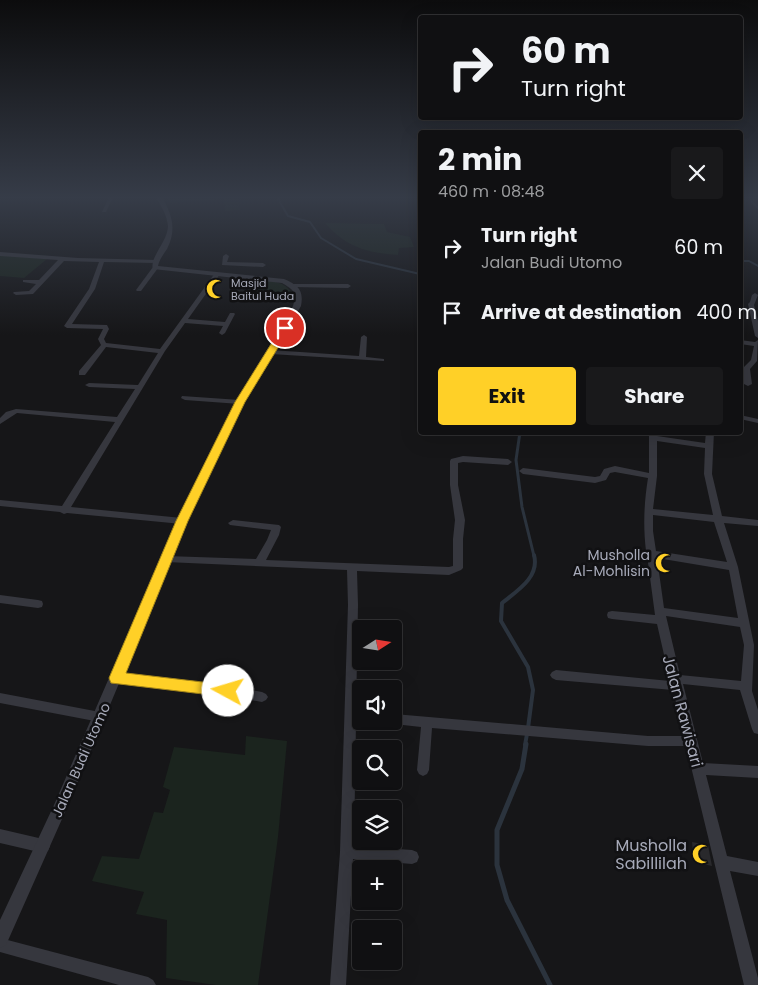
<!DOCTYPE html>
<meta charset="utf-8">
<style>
:root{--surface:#101012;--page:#19191b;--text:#f1f3f6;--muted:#9c9d9f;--line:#303032;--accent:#ffd027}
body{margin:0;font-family:Poppins,sans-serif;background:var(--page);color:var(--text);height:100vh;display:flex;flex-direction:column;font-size:19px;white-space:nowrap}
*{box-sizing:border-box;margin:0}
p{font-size:16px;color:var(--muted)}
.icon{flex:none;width:28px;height:28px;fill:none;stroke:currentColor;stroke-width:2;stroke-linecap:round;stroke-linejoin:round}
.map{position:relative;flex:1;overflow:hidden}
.sheet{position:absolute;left:418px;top:130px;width:325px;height:305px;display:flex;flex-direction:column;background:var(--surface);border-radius:5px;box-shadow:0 5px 20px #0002,0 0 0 1px var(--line)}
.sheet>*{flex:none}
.banner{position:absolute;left:418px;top:15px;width:325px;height:105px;border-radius:5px;box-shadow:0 5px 20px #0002,0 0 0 1px var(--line);background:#101012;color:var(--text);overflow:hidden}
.needle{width:32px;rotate:78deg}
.controls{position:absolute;left:352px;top:620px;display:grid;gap:10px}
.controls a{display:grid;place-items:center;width:50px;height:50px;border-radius:5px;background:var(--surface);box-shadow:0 5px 20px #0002,0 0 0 1px var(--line);font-size:25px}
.pin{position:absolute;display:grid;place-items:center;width:42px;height:42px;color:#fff;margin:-21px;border:2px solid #fff;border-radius:50%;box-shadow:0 1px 5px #0007}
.me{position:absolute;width:55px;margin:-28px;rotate:276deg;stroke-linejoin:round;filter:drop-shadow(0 0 4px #0008)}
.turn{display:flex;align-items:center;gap:18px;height:105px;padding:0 20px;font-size:22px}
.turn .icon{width:65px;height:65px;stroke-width:2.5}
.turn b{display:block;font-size:35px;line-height:42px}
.round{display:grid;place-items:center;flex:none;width:52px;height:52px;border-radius:5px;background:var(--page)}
.headline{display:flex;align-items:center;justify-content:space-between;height:85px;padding:0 20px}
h1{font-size:30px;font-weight:700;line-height:38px}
.primary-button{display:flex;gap:10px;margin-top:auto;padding:10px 20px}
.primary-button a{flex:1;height:58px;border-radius:5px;background:var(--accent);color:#111;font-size:20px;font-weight:700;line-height:58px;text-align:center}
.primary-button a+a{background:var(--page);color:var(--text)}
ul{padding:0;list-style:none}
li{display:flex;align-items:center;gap:15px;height:65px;padding:0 20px}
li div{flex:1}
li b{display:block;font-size:19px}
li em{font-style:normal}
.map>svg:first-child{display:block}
.green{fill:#1b241e}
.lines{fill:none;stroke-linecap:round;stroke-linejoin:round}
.stream-far3{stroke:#2b333d;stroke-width:2}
.stream-far2{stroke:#2b333d;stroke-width:3}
.stream-far1{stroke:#2b333d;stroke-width:4}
.stream{stroke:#2b333d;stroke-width:5}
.building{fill:#29292c}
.minor{fill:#36373e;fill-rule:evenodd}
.tertiary{fill:#36373e;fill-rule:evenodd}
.route{fill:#ffd027;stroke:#a68719}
.labels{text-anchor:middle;stroke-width:5;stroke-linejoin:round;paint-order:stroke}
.far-poi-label{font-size:11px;fill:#a7aab9;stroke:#111113;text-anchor:start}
.poi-label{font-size:14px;fill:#a7aab9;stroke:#111113;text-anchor:end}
.street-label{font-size:14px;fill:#a7aab9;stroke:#111113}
.near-street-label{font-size:16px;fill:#a7aab9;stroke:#111113}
.near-poi-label{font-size:16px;fill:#a7aab9;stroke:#111113;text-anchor:end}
</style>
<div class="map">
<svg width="758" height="985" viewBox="0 0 758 985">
<rect width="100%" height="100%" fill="#161618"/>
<!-- green -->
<g class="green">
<polygon points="166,197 239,197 240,210 225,211 224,199 170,203"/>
<path d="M325 223 384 224 387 232 410 237 414 247 399 248 398 255C367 253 346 247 325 223Z"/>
<polygon points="0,255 47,259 24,278 0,276"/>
<path d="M254 279C270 281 289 280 294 299H243Z"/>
<polygon points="246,736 287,741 278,837 258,985 216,985 166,978 167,920 136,914 144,892 92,881 102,856 139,859 154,812 163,813 170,790 163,787 174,747 245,755"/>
</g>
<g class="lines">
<!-- stream-far3 -->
<g class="stream-far3">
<polyline points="277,197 288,216 310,222 321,238 356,259 420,274"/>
<polyline points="753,197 752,202 758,208"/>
<polyline points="740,261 749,261 758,266"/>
</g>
<!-- stream-far2 -->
<polyline class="stream-far2" points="520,432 516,460 522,507 534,556"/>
<!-- stream-far1 -->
<g class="stream-far1">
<path d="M528 728 533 690 528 667 501 621 502 603C517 591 540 577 534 555"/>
<polyline points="525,745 527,734"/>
</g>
<!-- stream -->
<polyline class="stream" points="526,744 522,769 497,830 497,865 507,900 550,985"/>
</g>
<!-- building -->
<polygon class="building" points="692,842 708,845 712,866 694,862"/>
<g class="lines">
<!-- minor -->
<g class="minor">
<polygon points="109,197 113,197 106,212 102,212"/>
<polygon points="0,252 78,258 158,260 159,261 156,263 104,262 95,289 72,324 107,325 109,329 104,339 106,343 160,349 215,273 220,274 188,319 225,322 230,313 234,313 235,314 225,333 222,335 219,333 223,326 185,323 165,351 71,507 182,518 185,519 187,521 185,523 182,524 67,513 64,514 60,512 0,506 0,500 62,506 115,422 17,413 0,424 0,418 6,412 16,409 117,417 135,389 89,387 85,385 89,383 138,385 158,353 106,347 85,375 79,375 79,371 101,345 98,339 103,329 67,328 64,326 89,289 99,262 64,261 33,294 16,295 13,293 14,292 29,291 36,284 23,282 23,280 39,280 58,260 0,256"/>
<polygon points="226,254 229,256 227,262 263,263 266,265 263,267 222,265 223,256"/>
<polygon points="153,267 158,268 141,291 137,291 136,290"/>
<polygon points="294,284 348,284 351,286 348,288 292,287 292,285"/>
<polygon points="755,293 758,295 754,305 758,321 758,338 755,336 748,304 750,302 752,295"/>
<polygon points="364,335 367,337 366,357 384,359 384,361 271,354 268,352 271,350 359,356 361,337"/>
<polygon points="740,340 755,342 758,340 757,361 750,369 752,384 748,386 744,384 742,369 751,360 754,346 740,344"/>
<polygon points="182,396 240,400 244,402 240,404 185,400 181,398"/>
<polygon points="740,415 758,419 758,423 740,419"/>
<path d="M649 432H657V436L705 443 706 432H714L712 474 722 516 758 520V526L724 523 738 567 754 645 752 691 758 710V734L754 733 752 729 740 690 683 684 703 763 758 766V778L706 775 727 856 758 862V876L730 871 758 978V985H744L686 746H648L432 728 429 770 427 774 423 776 419 774 417 770 421 727 394 724 389 721H394V714L648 736H684L673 690 556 680 552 678 550 675 552 672 556 670 670 681 657 624 612 619 608 618 607 615 608 612 612 611 655 615 647 555 645 553 646 551C643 526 644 503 648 478L615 472 610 473 606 480 595 483 523 474 519 471 523 468 595 477 600 476 604 469 615 466 649 473ZM657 441 705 448 704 474 713 515 653 509 657 476ZM653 515 714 522 727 562 656 551 653 531ZM657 558 729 570 738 618 664 608ZM666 616 740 627 744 645 741 681 680 675Z"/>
<polygon points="463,456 508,459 512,462 508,465 463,462 458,463 458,485 465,520 463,539 463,568 461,570 449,575 357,571 358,605 356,712 361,712 361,721 363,721 356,722 354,846 412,850 417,852 419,857 417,862 412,864 353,859 346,985 330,985 340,852 348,605 347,570 166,562 163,561 161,559 163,557 166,556 256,559 267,540 271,530 230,525 228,523 233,520 279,525 281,527 279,535 266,560 449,567 453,566 453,539 455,520 450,485 450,461 451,459"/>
<polygon points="0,595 38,600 42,601 43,604 42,607 38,608 0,603"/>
<polygon points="116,673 228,686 262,692 266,694 268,697 266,700 262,702 228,696 116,683 112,681 110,678 112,675"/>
<polygon points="0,693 100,712 104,713 106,717 104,721 100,722 0,703"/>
<polygon points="0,829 43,839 48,841 50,846 48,851 43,853 0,843"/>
<polygon points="0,938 148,977 153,980 156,985 119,985 0,952"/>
</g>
<!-- tertiary -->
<path class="tertiary" d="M156 197H162C172 215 177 229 167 249 163 255 159 260 158 266L284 279C298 285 304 290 301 306L244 402 187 521 66 810 6 945 0 948V920L54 805 177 521 236 402 293 306C297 292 294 290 282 283L153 269C149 258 168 241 168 226 167 215 161 206 156 197Z"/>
</g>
<!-- sky -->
<linearGradient id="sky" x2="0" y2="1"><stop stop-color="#0c0c0d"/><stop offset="0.59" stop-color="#363c48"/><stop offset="1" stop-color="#363c48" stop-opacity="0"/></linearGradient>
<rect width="758" height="335" fill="url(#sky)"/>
<!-- route -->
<polygon class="route" points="285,326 290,328 245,402 188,521 126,673 228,685 233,686 235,691 233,695 228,697 111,683 109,678 176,521 235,402 281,328"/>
<!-- icons -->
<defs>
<symbol id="mosque-bare" viewBox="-9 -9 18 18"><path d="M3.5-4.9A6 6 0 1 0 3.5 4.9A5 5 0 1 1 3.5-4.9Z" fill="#ffd027" stroke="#111113" stroke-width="2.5" paint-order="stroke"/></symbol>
</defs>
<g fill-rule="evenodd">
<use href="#mosque-bare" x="202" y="275" width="28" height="28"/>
<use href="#mosque-bare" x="651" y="549" width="28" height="28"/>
<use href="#mosque-bare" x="688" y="840" width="28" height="28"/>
</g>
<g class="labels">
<!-- far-poi labels -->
<g class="far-poi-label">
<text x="231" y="287">Masjid<tspan x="231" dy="13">Baitul Huda</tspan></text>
</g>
<!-- poi labels -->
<g class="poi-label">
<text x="650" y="560">Musholla<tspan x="650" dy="16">Al-Mohlisin</tspan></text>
</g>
<!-- street labels -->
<g class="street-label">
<text transform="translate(81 760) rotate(-66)" y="5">Jalan Budi Utomo</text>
</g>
<!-- near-street labels -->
<g class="near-street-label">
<text transform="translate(683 711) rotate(75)" y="6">Jalan Rawisari</text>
</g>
<!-- near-poi labels -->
<g class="near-poi-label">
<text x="687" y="851">Musholla<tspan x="687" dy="18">Sabillilah</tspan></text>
</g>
</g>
</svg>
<div class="controls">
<a><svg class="needle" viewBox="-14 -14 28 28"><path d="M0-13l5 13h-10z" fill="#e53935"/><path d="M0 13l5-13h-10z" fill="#9c9d9f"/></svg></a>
<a><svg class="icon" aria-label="sound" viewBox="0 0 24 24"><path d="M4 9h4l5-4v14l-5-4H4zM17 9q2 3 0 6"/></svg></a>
<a><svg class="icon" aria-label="search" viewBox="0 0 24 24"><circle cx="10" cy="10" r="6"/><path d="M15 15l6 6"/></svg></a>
<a><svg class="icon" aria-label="layers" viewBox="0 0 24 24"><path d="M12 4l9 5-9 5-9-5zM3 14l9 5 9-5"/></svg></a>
<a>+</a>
<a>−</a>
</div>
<div class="pin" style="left:285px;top:328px;background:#d93025"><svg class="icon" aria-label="arrive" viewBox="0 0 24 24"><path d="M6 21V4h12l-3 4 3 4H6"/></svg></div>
<svg class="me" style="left:228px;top:691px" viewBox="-20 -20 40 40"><circle r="19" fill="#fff"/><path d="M0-13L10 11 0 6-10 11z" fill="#ffd027"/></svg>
<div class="banner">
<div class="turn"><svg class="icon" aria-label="right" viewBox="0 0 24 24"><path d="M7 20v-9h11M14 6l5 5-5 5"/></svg><div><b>60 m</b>Turn right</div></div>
</div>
<section class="sheet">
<div class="headline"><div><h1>2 min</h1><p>460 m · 08:48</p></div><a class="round"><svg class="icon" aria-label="close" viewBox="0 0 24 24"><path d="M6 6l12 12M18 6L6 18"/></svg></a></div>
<ul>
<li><svg class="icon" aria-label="right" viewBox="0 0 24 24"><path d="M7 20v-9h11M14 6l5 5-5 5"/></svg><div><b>Turn right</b><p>Jalan Budi Utomo</p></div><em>60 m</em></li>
<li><svg class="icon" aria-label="arrive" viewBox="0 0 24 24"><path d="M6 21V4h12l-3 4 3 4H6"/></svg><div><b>Arrive at destination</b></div><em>400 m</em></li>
</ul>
<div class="primary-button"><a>Exit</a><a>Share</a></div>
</section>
</div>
